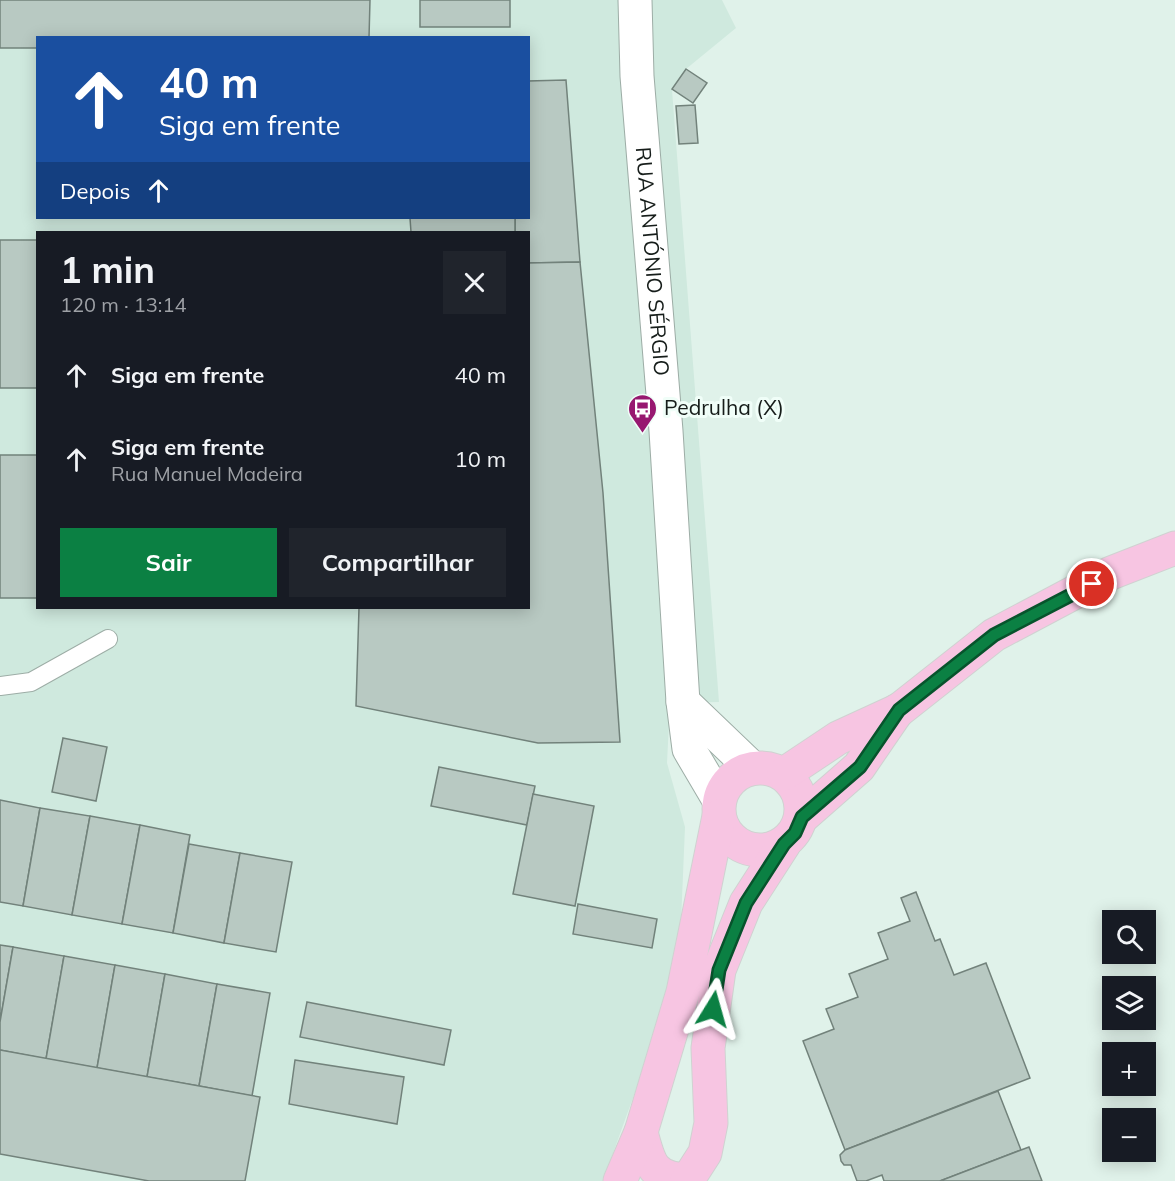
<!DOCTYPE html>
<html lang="pt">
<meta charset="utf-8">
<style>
:root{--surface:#171b24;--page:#20242c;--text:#f1f3f6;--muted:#9ea1a6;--accent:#0b8043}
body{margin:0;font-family:Mulish,sans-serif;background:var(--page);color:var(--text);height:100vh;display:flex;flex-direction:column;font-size:22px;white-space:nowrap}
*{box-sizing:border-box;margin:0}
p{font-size:20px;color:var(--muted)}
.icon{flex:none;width:33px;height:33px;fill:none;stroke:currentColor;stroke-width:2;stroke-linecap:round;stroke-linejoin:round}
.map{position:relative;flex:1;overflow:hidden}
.sheet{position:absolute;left:36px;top:231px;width:494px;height:378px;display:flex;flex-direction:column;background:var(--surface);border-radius:0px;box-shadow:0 3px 15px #0003}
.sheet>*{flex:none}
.guide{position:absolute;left:36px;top:36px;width:494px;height:183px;border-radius:0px;box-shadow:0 3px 15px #0003;background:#1a4fa0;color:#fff;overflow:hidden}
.tools{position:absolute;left:1102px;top:910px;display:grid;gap:12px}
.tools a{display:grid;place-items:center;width:54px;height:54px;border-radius:0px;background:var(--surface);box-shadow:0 3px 15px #0003;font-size:30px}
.pin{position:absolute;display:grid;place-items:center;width:51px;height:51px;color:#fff;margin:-26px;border:3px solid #fff;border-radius:50%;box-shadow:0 2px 6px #0007}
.me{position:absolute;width:66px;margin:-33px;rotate:8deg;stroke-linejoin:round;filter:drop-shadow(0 0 4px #0008)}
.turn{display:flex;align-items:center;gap:21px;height:126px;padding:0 24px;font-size:27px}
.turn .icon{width:78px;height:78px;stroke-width:2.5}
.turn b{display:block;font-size:42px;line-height:51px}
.then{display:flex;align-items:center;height:57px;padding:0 24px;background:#0003;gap:12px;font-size:22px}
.round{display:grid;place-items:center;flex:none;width:63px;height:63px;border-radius:0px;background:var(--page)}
.headline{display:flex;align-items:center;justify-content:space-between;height:102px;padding:0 24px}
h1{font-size:36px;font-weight:700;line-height:45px}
.button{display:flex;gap:12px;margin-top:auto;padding:12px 24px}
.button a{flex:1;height:69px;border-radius:0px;background:var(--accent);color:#fff;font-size:24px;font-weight:700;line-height:69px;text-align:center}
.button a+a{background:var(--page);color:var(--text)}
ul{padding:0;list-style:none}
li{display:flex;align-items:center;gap:18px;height:84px;padding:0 24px}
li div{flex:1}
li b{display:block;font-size:22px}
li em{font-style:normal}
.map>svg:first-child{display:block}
.built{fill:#cfe9de;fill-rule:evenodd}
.building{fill:#b8c9c2;stroke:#72827b;stroke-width:1.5}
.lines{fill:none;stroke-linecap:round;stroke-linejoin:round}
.service-casing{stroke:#9dada6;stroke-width:20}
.minor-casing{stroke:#9dada6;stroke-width:35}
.primary-casing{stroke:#d0d2d1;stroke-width:35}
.service{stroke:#fff;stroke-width:18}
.minor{stroke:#fff;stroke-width:33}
.primary{stroke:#f7c5e2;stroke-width:33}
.route-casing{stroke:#07532c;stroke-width:15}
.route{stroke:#0b8043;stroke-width:10}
.labels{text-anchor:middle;stroke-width:6;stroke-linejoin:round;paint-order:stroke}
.street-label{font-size:21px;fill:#161d1a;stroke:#f0fef8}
.poi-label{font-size:21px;fill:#161d1a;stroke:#f0fef8;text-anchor:start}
</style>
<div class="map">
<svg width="1175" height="1181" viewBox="0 0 1175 1181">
<rect width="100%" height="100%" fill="#e0f2ea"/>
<!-- built -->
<path class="built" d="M0 0H722L736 28 686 69 672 90 719 702 670 703 667 763 685 827 679 970 603 1181H0ZM38 38H528V218H38ZM38 232H528V608H38Z"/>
<!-- building -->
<g class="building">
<polygon points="0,0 370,0 369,38 38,38 38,48 0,48"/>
<rect x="420" y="0" width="90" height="27"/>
<polygon points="686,69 707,83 693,103 672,89"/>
<polygon points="566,80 580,262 528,263 528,232 515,232 515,218 528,218 528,81"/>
<polygon points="695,105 698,143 679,144 676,106"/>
<polygon points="410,218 515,218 515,232 411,232"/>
<rect x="0" y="240" width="38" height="148"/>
<polygon points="580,262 603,493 620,742 538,743 356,706 359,608 528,608 528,263"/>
<rect x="0" y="455" width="38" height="143"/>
<polygon points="63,738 107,747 96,801 52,792"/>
<polygon points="439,767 535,786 527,825 431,806"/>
<polygon points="533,794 594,806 575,906 513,894"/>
<polygon points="0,800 40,808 23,906 0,902"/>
<polygon points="40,808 90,816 72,915 23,906"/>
<polygon points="90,816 140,825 122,924 72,915"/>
<polygon points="140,825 190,835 173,933 122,924"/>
<polygon points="189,844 240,853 224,943 173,933"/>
<polygon points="240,853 292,862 276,952 224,943"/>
<polygon points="916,892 935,941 940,939 954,975 986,963 1030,1078 845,1150 803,1041 834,1029 826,1009 858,997 849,974 888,959 878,933 910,921 901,898"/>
<polygon points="578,904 657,919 652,948 573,934"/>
<polygon points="0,945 13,947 0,1022"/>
<polygon points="13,947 64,956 46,1059 0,1050 0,1022"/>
<polygon points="64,956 115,965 97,1068 46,1059"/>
<polygon points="115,965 165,974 147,1077 97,1068"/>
<polygon points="165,974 217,984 199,1086 147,1077"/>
<polygon points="217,984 270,993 252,1096 199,1086"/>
<polygon points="307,1002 451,1030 444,1065 300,1037"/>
<polygon points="0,1050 260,1097 245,1181 149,1181 0,1154"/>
<polygon points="295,1060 404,1077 397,1124 289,1104"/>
<polygon points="998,1091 1021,1150 940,1181 884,1181 882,1175 866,1181 857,1181 851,1165 844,1165 841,1161 840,1155 845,1150"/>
<polygon points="1029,1147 1042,1181 940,1181 1021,1150"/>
</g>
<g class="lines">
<defs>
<polyline id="service" points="0,686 31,682 108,639"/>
<g id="minor">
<path id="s1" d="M635 0 637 76 666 431 683 702 689 749 719 800"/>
<polyline points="683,702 752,768"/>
</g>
<g id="primary">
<circle cx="760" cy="809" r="41"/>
<polyline points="784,774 838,738 899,710 994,635 1111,573 1175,548"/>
<polyline points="802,817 859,767 898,710"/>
<path d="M641 1132C649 1163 652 1179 688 1180"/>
<polyline points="620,1181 641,1132 683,992 719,816"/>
<polyline points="687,1181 705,1153 711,1123 708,1048 719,970 746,903 784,844"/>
</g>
</defs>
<!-- service casing -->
<use href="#service" class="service-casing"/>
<!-- minor casing -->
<use href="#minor" class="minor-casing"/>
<!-- primary casing -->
<use href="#primary" class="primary-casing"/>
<!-- service -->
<use href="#service" class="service"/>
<!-- minor -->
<use href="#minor" class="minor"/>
<!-- primary -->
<use href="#primary" class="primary"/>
</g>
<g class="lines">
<defs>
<polyline id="route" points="713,1009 719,970 746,903 784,844 795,833 802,817 860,767 899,710 994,635 1092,584"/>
</defs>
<!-- route casing -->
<use href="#route" class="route-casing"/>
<!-- route -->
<use href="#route" class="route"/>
</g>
<!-- icons -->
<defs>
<symbol id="bus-pin" viewBox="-11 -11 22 30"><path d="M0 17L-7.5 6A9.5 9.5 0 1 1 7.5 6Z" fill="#971870" stroke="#f0fef8"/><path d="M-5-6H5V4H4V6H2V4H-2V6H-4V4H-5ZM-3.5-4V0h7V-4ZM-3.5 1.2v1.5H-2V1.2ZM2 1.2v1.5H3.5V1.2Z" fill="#fff"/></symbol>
</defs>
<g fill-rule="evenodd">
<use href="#bus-pin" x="626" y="392" width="33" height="45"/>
</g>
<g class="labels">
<!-- street labels -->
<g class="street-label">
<text dy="7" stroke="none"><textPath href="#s1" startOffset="262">RUA ANTÓNIO SÉRGIO</textPath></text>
</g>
<!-- poi labels -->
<g class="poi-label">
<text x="664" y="415">Pedrulha (X)</text>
</g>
</g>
</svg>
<div class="tools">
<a><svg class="icon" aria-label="search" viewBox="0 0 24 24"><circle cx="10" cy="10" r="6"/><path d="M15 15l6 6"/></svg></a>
<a><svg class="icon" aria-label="layers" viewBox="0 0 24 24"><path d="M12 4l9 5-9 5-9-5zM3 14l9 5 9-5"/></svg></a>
<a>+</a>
<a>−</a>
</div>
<div class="pin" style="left:1092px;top:584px;background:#d93025"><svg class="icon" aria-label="arrive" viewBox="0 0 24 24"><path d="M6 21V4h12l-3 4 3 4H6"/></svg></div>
<svg class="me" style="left:713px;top:1009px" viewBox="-20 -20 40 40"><path d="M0-17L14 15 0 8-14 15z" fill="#0b8043" stroke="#fff" stroke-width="4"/></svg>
<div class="guide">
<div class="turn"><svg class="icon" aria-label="ahead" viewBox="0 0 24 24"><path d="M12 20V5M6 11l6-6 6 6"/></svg><div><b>40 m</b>Siga em frente</div></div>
<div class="then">Depois<svg class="icon" aria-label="ahead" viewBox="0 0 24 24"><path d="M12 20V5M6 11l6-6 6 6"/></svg></div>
</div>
<section class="sheet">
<div class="headline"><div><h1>1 min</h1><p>120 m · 13:14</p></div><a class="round"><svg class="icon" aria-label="close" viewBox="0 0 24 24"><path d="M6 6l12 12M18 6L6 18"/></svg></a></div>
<ul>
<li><svg class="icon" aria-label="ahead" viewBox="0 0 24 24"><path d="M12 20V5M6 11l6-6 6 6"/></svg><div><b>Siga em frente</b></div><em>40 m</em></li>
<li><svg class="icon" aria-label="ahead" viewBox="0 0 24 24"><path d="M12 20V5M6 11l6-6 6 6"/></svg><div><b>Siga em frente</b><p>Rua Manuel Madeira</p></div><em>10 m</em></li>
</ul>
<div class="button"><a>Sair</a><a>Compartilhar</a></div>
</section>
</div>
